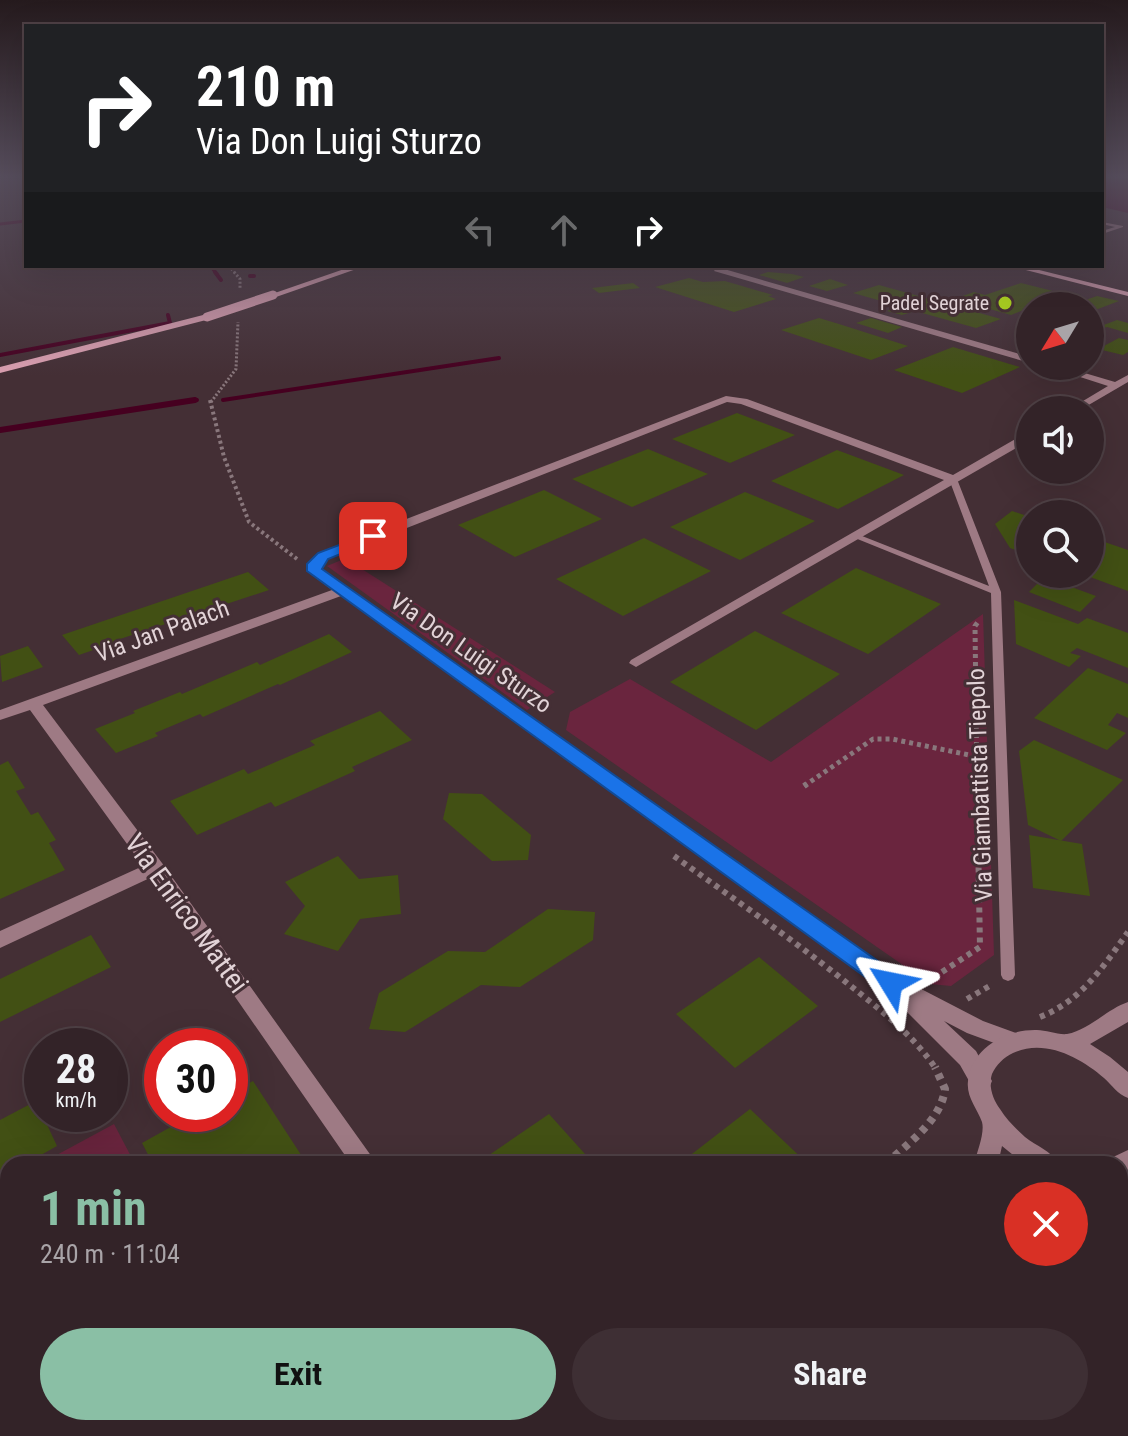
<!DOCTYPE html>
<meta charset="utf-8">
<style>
:root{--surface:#332328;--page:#3e2f34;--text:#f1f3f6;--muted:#a9a4a8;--line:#4e4045;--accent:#8abfa5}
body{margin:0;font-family:"Roboto Condensed",sans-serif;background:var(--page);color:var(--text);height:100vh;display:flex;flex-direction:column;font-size:30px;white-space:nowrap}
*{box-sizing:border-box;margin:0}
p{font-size:26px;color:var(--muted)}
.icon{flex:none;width:44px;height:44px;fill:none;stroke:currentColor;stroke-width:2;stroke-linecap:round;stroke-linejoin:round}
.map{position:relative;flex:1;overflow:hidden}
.sheet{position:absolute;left:0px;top:1156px;width:1128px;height:280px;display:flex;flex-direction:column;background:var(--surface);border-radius:24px 24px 0 0;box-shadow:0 8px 32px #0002,0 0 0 2px var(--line)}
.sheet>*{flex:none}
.banner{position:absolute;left:24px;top:24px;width:1080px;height:244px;border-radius:0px;box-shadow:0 8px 32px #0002,0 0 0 2px var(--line);background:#202124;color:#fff;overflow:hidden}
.needle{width:52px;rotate:232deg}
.tools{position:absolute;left:1016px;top:292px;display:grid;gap:16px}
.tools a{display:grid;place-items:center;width:88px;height:88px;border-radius:50%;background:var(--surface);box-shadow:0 8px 32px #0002,0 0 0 2px var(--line);font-size:40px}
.speed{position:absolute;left:24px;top:1028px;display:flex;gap:16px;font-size:40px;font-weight:700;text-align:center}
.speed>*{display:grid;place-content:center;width:104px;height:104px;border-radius:50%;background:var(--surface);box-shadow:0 8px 32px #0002,0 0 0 2px var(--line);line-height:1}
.speed small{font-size:20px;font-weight:400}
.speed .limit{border:12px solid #d22;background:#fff;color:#111}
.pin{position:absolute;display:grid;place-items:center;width:68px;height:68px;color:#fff;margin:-34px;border-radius:16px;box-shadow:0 4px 12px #0006}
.me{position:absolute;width:88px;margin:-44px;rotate:305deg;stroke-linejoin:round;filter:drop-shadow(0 0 6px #0008)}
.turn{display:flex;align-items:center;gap:28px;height:168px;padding:0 40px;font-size:36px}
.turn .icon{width:104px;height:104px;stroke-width:2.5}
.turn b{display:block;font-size:56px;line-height:68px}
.lanes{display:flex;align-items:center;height:76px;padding:0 40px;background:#0003;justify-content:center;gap:40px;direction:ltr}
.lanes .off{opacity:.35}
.round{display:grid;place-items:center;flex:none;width:84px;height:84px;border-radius:42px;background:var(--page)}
.summary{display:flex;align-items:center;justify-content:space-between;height:136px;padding:0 40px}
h1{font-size:48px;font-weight:700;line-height:60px;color:var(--accent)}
.action{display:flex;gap:16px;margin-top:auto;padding:16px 40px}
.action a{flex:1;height:92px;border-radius:48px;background:var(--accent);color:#111;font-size:32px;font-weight:700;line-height:92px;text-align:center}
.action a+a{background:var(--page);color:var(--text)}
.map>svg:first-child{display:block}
.green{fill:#6a253e}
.water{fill:#460020}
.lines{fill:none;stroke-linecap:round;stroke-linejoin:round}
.stream-far2{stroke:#460020;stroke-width:3}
.stream-far1{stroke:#460020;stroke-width:4}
.stream{stroke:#460020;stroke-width:6}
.building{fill:#425014}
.path-far5{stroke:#89777c;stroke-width:2;stroke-dasharray:2 2;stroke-linecap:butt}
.path-far4{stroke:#89777c;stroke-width:3;stroke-dasharray:2 2;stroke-linecap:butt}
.path-far3{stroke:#89777c;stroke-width:4;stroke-dasharray:3 3;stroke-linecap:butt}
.path-far2{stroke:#89777c;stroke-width:5;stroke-dasharray:4 4;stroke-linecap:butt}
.path-far1{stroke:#89777c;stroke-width:6;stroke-dasharray:5 5;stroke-linecap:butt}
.path{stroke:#89777c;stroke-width:8;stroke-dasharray:6 6;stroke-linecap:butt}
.service{fill:#9e7a84;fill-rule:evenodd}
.minor{fill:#9e7a84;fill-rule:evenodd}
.tertiary{fill:#9e7a84;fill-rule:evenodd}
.secondary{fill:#da9fb0;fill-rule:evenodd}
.secondary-bridge{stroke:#da9fb0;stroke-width:9}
.route{fill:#1a73e8;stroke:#114b97;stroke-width:2}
.poi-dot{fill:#a5c822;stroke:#442f35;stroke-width:3}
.labels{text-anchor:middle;stroke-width:6;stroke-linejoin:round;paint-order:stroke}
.far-poi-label{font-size:20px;fill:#e2d3d7;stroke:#442f35;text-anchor:end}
.street-label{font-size:24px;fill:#e2d3d7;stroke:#442f35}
.near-street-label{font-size:28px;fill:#e2d3d7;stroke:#442f35}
</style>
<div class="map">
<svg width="1128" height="1436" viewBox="0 0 1128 1436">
<rect width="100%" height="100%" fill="#442f35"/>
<!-- green -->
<g class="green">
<polygon points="344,559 354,564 555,692 527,710 327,566"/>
<polygon points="983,614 994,955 951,986 930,984 566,730 570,712 630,679 771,762"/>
<polygon points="114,1124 135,1164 40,1164"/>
<polygon points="8,1182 8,1428 67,1428 55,1436 0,1436 0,1186"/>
</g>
<!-- water -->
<polygon class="water" points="1102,175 1128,177 1128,213 1102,207"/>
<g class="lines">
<!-- stream-far2 -->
<g class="stream-far2">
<polyline points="0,224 26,221"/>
<polyline points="210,266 217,274"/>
</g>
<!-- stream-far1 -->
<g class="stream-far1">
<polyline points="215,272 221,280"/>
<polyline points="250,276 254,276"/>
<polyline points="0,355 170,323 168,315"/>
<polyline points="223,400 499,358"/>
<polyline points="182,402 197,400"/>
</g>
<!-- stream -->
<polyline class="stream" points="0,430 195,400"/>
</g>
<!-- building -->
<g class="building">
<polygon points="768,272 792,274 804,277 787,283 759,275"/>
<polygon points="689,278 703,282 725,281 773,295 768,296 776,299 734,312 655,287"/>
<polygon points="830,279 848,285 827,291 809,286"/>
<polygon points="633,283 640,288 599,293 592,288"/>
<polygon points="1021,283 1065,294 1011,315 954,299 974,292 985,295"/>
<polygon points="879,285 1001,319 976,328 915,311 902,315 887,311 899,306 853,293"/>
<polygon points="1097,296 1119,301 1090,312 1090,306 1068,306"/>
<polygon points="819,318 839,324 908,346 871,360 781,330"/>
<polygon points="871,318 902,327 888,333 856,323"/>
<polygon points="1117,320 1128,323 1128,333 1107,327 1090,334 1090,323 1101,326"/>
<polygon points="1119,338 1128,340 1128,352 1123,355 1098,349"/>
<polygon points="953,347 1020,367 962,393 894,370"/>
<polygon points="737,413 795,435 730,463 672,439"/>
<polygon points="648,449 708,474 632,507 572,479"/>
<polygon points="837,450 904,475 838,509 771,481"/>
<polygon points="544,490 602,519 515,557 458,525"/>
<polygon points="745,492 815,521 740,560 670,527"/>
<polygon points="1012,511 1030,517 1030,555 1010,548 995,524"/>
<polygon points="1090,537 1128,550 1128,591 1082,574 1090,574"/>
<polygon points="644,538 711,571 623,616 556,579"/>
<polygon points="856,568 941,604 868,654 781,613"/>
<polygon points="248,572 269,590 120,639 122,640 79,655 62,635"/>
<polygon points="1044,577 1096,596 1080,612 1029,592"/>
<polygon points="1014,600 1078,624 1087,618 1128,633 1128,668 1077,648 1070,653 1081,656 1069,667 1016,644"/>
<polygon points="755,631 840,674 756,730 670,682"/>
<polygon points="329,634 352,652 280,685 278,684 203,717 200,714 155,733 158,736 116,753 95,729 135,713 133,711 180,692 182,694 257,662 260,665"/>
<polygon points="28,646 43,667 2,682 0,656"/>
<polygon points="1088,668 1128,684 1128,718 1117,713 1108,725 1126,733 1107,750 1034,718"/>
<polygon points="380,711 412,740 352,767 355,771 275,807 271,802 197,835 170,801 244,769 248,774 315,745 310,741"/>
<polygon points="1034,740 1123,780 1061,841 1028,825 1019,751"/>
<polygon points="8,761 25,788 16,791 31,815 38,812 56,840 49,843 65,870 0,899 0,765"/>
<polygon points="449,793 482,794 531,835 528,860 492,861 443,819"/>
<polygon points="1029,835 1082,844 1090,896 1033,888"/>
<polygon points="338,856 359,879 398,875 401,914 360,919 338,951 284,934 305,906 285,882"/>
<polygon points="548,909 595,912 593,940 520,987 481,985 405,1032 369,1029 379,993 448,951 485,952"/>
<polygon points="91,935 111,967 0,1022 0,979"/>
<polygon points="759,957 818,1006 735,1068 676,1014"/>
<polygon points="253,1081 307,1164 153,1164 142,1143 194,1114 230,1114 230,1093"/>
<polygon points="36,1101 57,1146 25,1164 8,1164 8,1174 0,1178 0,1120"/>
<polygon points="750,1109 808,1164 679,1164"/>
<polygon points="549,1114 594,1164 476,1164"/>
<polygon points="1120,1324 1128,1329 1128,1413 1120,1407"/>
<polygon points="201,1428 211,1428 216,1436 191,1436"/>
<polygon points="362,1428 541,1428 531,1436 367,1436"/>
</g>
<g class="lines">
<!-- path-far5 -->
<polyline class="path-far5" points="228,266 236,274"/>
<!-- path-far4 -->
<g class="path-far4">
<polyline points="234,272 240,279 240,288"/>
<polyline points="211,402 236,369 238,322"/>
</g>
<!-- path-far3 -->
<polyline class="path-far3" points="210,400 224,457 249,522 297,559"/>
<!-- path-far2 -->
<g class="path-far2">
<polyline points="804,786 873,739 892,739 979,757"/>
<polyline points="977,786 975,626 978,622"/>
</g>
<!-- path-far1 -->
<g class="path-far1">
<polyline points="804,786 807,784"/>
<path d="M674 856C734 899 795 941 852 987 882 1011 915 1037 936 1069"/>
<polyline points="942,972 980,947 977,784"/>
<polyline points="967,999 993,984"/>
<path d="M1040 1017C1081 1001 1103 967 1128 932"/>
</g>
<!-- path -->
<g class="path">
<path d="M886 1164C908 1143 941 1121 945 1089L935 1067"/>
<polyline points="1120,1219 1128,1223"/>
<polyline points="597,1436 606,1428"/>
</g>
<!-- service -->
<g class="service">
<polygon points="1102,222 1123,226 1123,227 1102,234 1102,231 1115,227 1102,224"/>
<polygon points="950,477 957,479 1001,592 1015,975 1013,979 1008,981 1003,979 1001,975 991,593 850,536 851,534 857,534 989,586 949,479"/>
</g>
<!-- minor -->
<g class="minor">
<polygon points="717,267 1030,357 1030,363 714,271"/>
<polygon points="1046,366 1061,366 1115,382 1128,375 1128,382 1080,410 1068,410 1108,386"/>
<polygon points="726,396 747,399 953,475 1026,433 1030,432 1030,440 636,667 629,663 631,660 944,480 741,404 727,402 328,559 321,565 321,570 898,977 983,1021 1024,1036 1027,1042 1024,1048 1016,1051 967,1033 944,1021 976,1051 992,1081 989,1088 981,1091 973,1088 960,1065 896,1001 893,994 341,596 43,705 162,863 377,1164 351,1164 152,877 0,948 0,931 143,866 30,710 0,720 0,710 332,590 307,571 307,564 318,553"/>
<polygon points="100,1428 138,1428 134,1436 96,1436"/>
</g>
<!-- tertiary -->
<g class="tertiary">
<path d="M1128 1002V1022L1090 1044 1110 1057 1128 1072V1098C1117 1094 1113 1086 1104 1078 1081 1058 1045 1038 1013 1053 1004 1057 996 1065 992 1074 988 1086 993 1100 1000 1109 1007 1120 1016 1129 1025 1137 1036 1146 1052 1151 1058 1164H1024L1002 1146 998 1164H974C977 1152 985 1133 982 1122 977 1108 966 1097 968 1081 971 1048 1007 1029 1037 1030 1046 1030 1058 1035 1067 1034 1089 1030 1107 1009 1128 1002Z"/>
<polygon points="1128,1150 1128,1198 1120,1195 1120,1164 1109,1164 1111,1158"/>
<polygon points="760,1428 794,1428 790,1436 756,1436"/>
</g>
<!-- secondary -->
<g class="secondary">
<polygon points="353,266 365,266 276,297 269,295"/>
<polygon points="1010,266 1023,266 1128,292 1128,296"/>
<polygon points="207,314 210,315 210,319 0,373 0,367"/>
</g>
<!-- secondary-bridge -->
<polyline class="secondary-bridge" points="207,317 273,295"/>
</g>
<!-- sky -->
<linearGradient id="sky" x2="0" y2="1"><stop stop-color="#251a1d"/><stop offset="0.47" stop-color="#564d5c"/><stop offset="1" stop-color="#564d5c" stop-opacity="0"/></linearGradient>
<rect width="1128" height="376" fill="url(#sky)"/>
<!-- route -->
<polygon class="route" points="373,532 381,536 378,539 328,559 322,569 899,976 903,983 899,989 891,992 882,989 307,571 307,564 318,553"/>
<!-- markers -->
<circle class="poi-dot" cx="1005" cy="303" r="8"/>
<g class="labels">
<!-- far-poi labels -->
<g class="far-poi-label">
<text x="989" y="310">Padel Segrate</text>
</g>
<!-- street labels -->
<g class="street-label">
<text transform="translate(162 631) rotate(-20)" y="8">Via Jan Palach</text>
<text transform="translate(471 653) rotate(35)" y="8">Via Don Luigi Sturzo</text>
<text transform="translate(980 785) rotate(-92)" y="8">Via Giambattista Tiepolo</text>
</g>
<!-- near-street labels -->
<g class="near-street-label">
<text transform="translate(187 913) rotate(54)" y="10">Via Enrico Mattei</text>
</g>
</g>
</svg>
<div class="tools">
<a><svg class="needle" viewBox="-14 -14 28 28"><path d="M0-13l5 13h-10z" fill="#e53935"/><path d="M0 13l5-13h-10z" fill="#a9a4a8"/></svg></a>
<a><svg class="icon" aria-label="sound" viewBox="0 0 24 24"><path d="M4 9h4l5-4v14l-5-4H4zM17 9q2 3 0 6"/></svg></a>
<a><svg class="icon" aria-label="search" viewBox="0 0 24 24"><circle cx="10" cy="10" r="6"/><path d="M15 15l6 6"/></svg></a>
</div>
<div class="speed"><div>28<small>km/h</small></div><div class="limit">30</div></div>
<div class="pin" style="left:373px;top:536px;background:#d93025"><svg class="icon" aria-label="arrive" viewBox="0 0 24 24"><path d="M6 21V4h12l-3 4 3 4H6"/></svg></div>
<svg class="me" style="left:891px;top:983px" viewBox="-20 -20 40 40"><path d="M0-17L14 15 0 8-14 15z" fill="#1a73e8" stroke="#fff" stroke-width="4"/></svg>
<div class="banner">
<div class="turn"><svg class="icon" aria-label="right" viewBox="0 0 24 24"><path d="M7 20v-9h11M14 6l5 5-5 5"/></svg><div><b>210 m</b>Via Don Luigi Sturzo</div></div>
<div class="lanes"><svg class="icon off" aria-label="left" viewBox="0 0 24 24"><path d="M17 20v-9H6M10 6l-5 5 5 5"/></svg><svg class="icon off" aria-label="ahead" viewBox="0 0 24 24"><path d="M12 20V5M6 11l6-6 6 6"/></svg><svg class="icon" aria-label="right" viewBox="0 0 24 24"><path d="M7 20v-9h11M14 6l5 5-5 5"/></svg></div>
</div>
<section class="sheet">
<div class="summary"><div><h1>1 min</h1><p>240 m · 11:04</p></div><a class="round" style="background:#d93025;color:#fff"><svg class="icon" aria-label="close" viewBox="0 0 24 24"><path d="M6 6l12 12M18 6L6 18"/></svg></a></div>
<div class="action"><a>Exit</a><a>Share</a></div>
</section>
</div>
